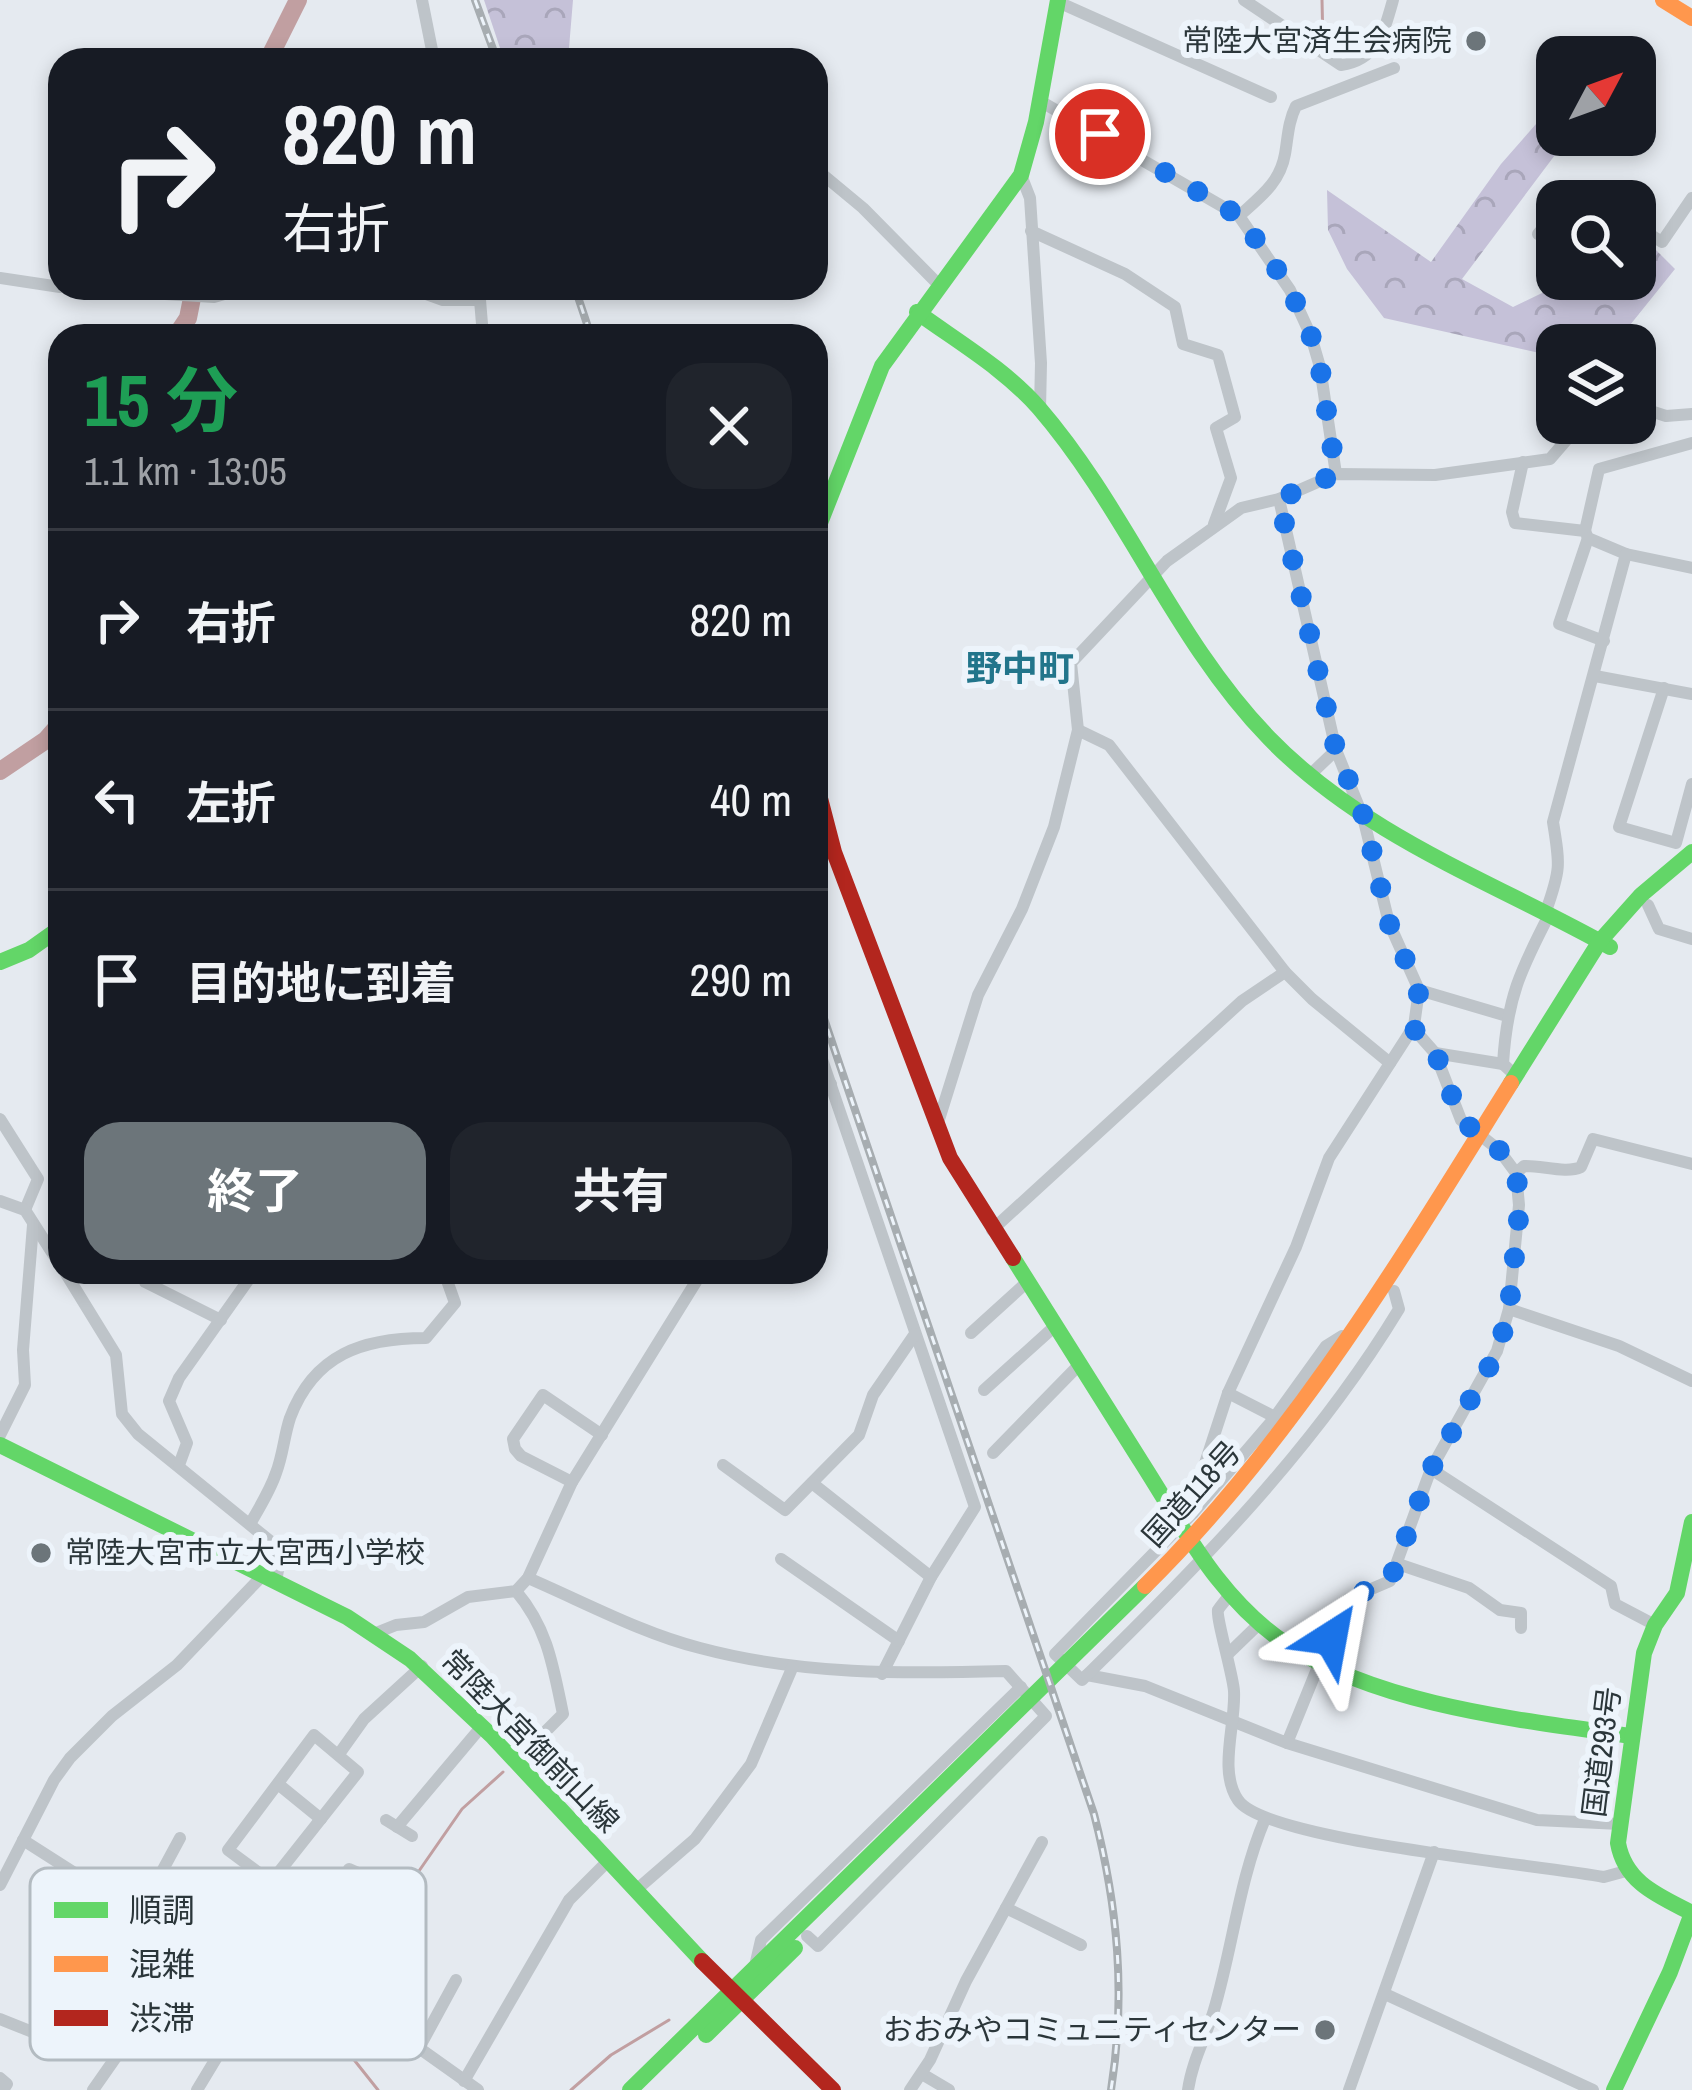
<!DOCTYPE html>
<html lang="ja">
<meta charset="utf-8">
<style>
:root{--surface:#171b24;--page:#20242c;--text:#f1f3f6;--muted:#9ea1a6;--line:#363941;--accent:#6c757a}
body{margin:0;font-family:"Archivo Narrow","Noto Sans JP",sans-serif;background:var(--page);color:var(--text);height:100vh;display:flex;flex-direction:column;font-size:45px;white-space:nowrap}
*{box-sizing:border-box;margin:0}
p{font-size:39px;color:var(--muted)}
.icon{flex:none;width:66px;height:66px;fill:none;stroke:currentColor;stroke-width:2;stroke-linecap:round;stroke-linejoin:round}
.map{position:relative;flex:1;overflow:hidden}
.sheet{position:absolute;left:48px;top:324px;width:780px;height:960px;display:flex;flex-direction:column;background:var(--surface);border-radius:36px;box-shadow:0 6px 18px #0003}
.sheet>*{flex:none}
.top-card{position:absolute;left:48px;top:48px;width:780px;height:252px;border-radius:36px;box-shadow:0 6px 18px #0003;background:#171b24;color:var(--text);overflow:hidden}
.needle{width:78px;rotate:49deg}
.controls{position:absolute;left:1536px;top:36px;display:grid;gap:24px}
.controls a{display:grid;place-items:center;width:120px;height:120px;border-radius:24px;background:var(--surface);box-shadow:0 6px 18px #0003;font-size:60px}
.pin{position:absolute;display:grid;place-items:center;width:102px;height:102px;color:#fff;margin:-51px;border:6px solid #fff;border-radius:50%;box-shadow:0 3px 12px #0007}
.me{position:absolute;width:132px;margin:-66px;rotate:34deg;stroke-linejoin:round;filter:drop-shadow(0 0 9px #0008)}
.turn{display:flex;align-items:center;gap:42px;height:252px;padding:0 36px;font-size:54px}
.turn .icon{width:156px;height:156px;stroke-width:2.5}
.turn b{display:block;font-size:84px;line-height:102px}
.round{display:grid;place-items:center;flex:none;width:126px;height:126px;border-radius:36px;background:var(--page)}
.summary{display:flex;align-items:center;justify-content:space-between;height:204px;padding:0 36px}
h1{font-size:72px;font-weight:700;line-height:90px;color:#1e9e55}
.button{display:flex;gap:24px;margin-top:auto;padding:24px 36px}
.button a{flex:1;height:138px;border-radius:36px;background:var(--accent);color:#fff;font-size:48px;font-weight:700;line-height:138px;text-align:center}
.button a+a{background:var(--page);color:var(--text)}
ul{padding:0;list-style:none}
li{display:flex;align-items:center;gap:36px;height:180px;padding:0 36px;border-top:3px solid var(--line)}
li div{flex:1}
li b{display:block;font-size:45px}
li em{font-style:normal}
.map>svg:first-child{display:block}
.forest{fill:url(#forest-crowns)}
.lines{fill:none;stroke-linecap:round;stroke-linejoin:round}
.stream{stroke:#c19fa1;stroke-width:3}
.river{stroke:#c19fa1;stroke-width:18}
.street{stroke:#bec4c9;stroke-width:12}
.fast{stroke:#63d668;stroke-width:16}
.slow{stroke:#ff974d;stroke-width:16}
.jam{stroke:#b3261e;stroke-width:16}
.rail-casing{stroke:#a7adb1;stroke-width:8}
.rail{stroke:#edf4fb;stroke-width:3;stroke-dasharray:9;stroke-linecap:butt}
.route{stroke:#1a73e8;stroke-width:21;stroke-dasharray:0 37.8}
.poi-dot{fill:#6c757a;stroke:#edf4fb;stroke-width:4.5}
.labels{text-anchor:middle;stroke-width:12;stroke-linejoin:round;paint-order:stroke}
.poi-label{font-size:30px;fill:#2b363a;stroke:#edf4fb;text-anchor:end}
.street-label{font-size:30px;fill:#2b363a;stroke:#edf4fb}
.quarter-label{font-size:36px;font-weight:bold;fill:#22758b;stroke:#edf4fb}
.key{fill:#edf4fb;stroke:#b3bbc1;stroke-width:3}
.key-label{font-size:33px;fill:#2b363a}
</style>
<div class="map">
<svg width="1692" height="2090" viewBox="0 0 1692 2090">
<defs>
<pattern id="forest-crowns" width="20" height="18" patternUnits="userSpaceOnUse" patternTransform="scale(3)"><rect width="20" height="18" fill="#c5c1d8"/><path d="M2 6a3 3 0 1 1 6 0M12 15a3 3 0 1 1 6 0" fill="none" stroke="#a9a6ba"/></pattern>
</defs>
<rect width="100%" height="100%" fill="#e5eaf0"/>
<!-- forest -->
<g class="forest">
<polygon points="484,0 573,0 568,60 504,60"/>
<polygon points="1557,100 1557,135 1570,135 1462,279 1513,307 1571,279 1635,279 1635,248 1648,242 1675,269 1614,345 1557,345 1557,357 1384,318 1347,269 1328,230 1327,190 1431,262 1501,164"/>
</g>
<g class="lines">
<!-- stream -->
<g class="stream">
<polyline points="1322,0 1323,44"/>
<polyline points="373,1987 412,1881 462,1809 503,1772"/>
<polyline points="361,2021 370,1996"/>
<polyline points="358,2030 351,2056 378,2090"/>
<polyline points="571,2090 611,2055 669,2020"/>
</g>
<!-- river -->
<g class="river">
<polyline points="268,60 298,0"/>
<polyline points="176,336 188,318 194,288"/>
<polyline points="0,771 46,740 60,724"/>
</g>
<!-- street -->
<g class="street">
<polyline points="422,0 434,60"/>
<path d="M1244 0 1341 65C1377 60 1384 32 1393 0"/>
<polyline points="1058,2 1271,97"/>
<polyline points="1040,101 1239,216 1290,290 1311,336 1320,367 1336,474"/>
<polyline points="816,169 863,208 938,284"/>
<polyline points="1021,175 1030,198 1041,363 1040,409"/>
<polyline points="1565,201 1575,188 1595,201"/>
<path d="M1239 216C1260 197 1280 183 1285 154 1288 137 1288 122 1296 106L1394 68"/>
<polyline points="1635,225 1662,242 1692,198"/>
<polyline points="1031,231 1125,274 1175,307 1183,344 1218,355 1235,417 1216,428 1231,478 1214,524"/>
<polyline points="1538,234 1557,211"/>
<polyline points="0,278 60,287"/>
<polyline points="68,288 214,297 245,288"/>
<polyline points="410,288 443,300 480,300"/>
<polyline points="479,288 483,336"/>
<polyline points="1635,406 1666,416 1692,414"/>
<polyline points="1523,462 1512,512 1515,523 1585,531 1588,538 1626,554 1692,568"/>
<polyline points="1279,499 1336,750 1363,817 1389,923 1419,990 1414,1026 1329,1158 1296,1247 1228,1393 1192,1503 1193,1513 1055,1654 1082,1680 1087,1675 1145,1686 1287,1743 1341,1610 1348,1599 1390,1581 1431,1469 1497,1351 1509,1309 1519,1205 1516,1173 1499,1150 1461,1120 1435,1053 1413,1028"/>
<polyline points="1585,531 1599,469 1692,443"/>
<polyline points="1588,538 1559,624 1604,641"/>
<polyline points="1595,676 1692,694"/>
<polyline points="1664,688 1619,827 1676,843 1692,784"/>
<polyline points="1078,730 1109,745 1285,972 1312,999 1390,1063"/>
<polyline points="1311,774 1336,750"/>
<polyline points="1648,905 1659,929 1692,939"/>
<path d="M1546 911C1561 869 1560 865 1553 822L1626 554"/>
<polyline points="1419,990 1507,1016"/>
<polyline points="816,1042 975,1507 931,1577 882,1674"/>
<polyline points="1435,1053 1503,1064"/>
<path d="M1515 1075 1503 1064C1507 998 1520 971 1550 913"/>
<polyline points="816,1098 831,1084"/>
<polyline points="0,1119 38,1179 25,1210"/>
<polyline points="937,1126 978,995 1022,909 1054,827 1078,730 1071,663 1167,561 1241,508 1279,499 1336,474 1435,475 1550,459 1581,423"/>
<path d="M1516 1173 1524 1166C1541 1165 1566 1174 1581 1167L1593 1139 1692 1164"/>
<polyline points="0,1201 25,1210 60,1265"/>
<polyline points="992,1230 1242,1001 1285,972"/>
<polyline points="65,1272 116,1355 122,1414 138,1434 270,1541 280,1560 276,1581"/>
<polyline points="151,1272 145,1282 221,1320"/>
<polyline points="1509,1309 1619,1346 1692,1381"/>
<polyline points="971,1333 1026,1283"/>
<polyline points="984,1390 1054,1327"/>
<polyline points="1228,1393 1275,1417"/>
<polyline points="0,1435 25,1385 23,1350 33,1225"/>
<polyline points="993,1453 1078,1366"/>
<polyline points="179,1465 187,1443 169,1401 179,1378 254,1272"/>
<polyline points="723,1465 785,1510 859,1435 873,1395 915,1334"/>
<polyline points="1431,1469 1611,1586 1615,1604 1655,1625"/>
<polyline points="572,1482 521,1456 515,1449 513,1439 543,1395 602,1435"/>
<polyline points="812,1483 931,1577"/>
<polyline points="1193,1513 1272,1421 1326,1346 1342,1336"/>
<path d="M250 1524C259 1508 270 1491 276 1473 283 1455 284 1436 290 1418 314 1354 363 1338 426 1338L455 1303 444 1272"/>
<polyline points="781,1559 899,1641"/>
<polyline points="1398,1564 1469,1588 1500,1610 1521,1613 1521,1628"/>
<path d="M528 1578C584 1602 641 1633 700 1648 801 1675 903 1674 1006 1671L1046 1716 818 1946 807 1936"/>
<path d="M1229 1596C1228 1597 1219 1608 1218 1610 1216 1618 1233 1675 1234 1691 1236 1724 1218 1771 1238 1800 1265 1841 1543 1865 1604 1877L1626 1871"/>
<polyline points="376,1633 396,1625 424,1622 468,1597 516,1591 528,1578 572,1482 702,1272"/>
<polyline points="1229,1653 1259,1624"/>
<path d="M1087 1675C1203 1561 1314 1449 1399 1309L1394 1291"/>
<polygon points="314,1735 358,1772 271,1882 228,1850"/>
<polyline points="1287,1743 1537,1820 1620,1824"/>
<polyline points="339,1754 364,1719 422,1666"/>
<path d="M515 1762 563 1714C553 1666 548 1629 516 1591"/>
<polyline points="278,1784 321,1819"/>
<polyline points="386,1820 412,1836"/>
<polyline points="397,1827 482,1726"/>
<polyline points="23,1840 142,1916 236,1970 259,1990 334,2021 369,2028 419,2048 478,2090"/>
<polyline points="0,1885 54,1780 70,1758 112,1716 177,1665 263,1575"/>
<polyline points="635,1891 695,1839 751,1764 793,1666"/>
<polyline points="1006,1908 1081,1945"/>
<polyline points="139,1914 180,1838"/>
<polyline points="755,1966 761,1940 1021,1687"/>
<polyline points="365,1990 397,1890 349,1869 316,1966 379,1995 369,2028"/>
<polyline points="1385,1994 1593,2090"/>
<polyline points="0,2019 35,2033 74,2040 128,2040 163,2024 246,2009 259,1990"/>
<polyline points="419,2048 456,1980"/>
<polyline points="922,2074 949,2090"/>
<polyline points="0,2078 7,2084 3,2090"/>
<polyline points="464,2081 569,1900 608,1861"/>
<polyline points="93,2090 128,2040"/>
<polyline points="197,2090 246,2009"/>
<polyline points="910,2090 930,2060 966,1981 1042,1842"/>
<path d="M1188 2090C1192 2061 1206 2037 1214 2010 1233 1946 1239 1880 1265 1819"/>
<polyline points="1349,2090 1434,1852"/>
</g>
<!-- fast -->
<g class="fast">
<path d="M917 312C958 342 1005 369 1039 408 1127 510 1174 640 1269 738 1365 837 1492 881 1610 947"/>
<polyline points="816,533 882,366 1021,175 1036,122 1058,0"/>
<polyline points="0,962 29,950 60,928"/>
<polyline points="1511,1083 1600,941 1641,895 1692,852"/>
<path d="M1013 1258C1056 1326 1098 1393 1140 1460 1183 1527 1219 1600 1288 1645 1382 1706 1522 1720 1631 1736"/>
<polyline points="0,1445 347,1617 410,1659 493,1737 702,1961"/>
<polyline points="706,2035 795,1948"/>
<polyline points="630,2090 1145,1586"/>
<path d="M1614 2090 1670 1972 1692 1913C1659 1896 1625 1883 1618 1843L1644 1653 1655 1625 1677 1593 1692 1522"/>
</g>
<!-- slow -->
<g class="slow">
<polyline points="1663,0 1692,18"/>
<path d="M1145 1586C1294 1439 1401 1259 1511 1083"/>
</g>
<!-- jam -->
<g class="jam">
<polyline points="816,783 834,852 950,1158 1013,1258"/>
<polyline points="702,1961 833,2090"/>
</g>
<defs>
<g id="rail">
<polyline points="475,0 497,60"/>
<polyline points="575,288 591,336"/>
<path d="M816 995 1094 1814C1118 1907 1126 1995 1111 2090"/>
</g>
</defs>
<!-- rail casing -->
<use href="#rail" class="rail-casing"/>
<!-- rail -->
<use href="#rail" class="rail"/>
</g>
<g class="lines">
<!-- route -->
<polyline class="route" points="1100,134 1239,216 1270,259 1290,290 1311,336 1320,367 1336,474 1279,499 1336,750 1364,817 1389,923 1419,990 1413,1028 1436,1054 1461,1120 1499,1150 1516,1173 1520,1205 1509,1309 1498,1351 1431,1469 1390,1581 1348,1598 1331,1638"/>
</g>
<!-- markers -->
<g class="poi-dot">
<circle cx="1476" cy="41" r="12"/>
<circle cx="41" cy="1553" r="12"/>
<circle cx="1325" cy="2030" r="12"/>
</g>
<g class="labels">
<!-- poi labels -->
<g class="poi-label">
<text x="1452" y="51">常陸大宮済生会病院</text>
<text x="65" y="1563" text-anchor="start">常陸大宮市立大宮西小学校</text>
<text x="1301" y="2040">おおみやコミュニティセンター</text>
</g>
<!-- street labels -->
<g class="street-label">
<text transform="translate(1192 1494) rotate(-48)" y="10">国道118号</text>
<text transform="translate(530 1741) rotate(46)" y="10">常陸大宮御前山線</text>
<text transform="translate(1602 1752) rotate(-83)" y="10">国道293号</text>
</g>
<!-- quarter labels -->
<g class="quarter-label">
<text x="1020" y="681">野中町</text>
</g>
</g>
<!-- legend -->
<rect x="30" y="1868" width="396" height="192" rx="18" class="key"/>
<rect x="54" y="1902" width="54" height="16" fill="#63d668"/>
<rect x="54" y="1956" width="54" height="16" fill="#ff974d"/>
<rect x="54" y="2010" width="54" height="16" fill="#b3261e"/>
<g class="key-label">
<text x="129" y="1922">順調</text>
<text x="129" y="1976">混雑</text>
<text x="129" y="2030">渋滞</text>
</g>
</svg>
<div class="controls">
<a><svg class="needle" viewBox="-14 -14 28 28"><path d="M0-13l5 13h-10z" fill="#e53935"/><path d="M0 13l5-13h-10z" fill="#9ea1a6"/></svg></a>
<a><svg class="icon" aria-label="search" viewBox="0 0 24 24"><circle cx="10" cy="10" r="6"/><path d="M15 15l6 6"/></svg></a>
<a><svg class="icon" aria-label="layers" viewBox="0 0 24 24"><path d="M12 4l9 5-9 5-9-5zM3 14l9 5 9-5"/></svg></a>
</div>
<div class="pin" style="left:1100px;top:134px;background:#d93025"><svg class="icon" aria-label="arrive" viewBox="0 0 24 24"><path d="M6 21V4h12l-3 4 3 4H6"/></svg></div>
<svg class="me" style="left:1331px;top:1638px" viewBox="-20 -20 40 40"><path d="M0-17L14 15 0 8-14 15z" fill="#1a73e8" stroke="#fff" stroke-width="4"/></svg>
<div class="top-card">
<div class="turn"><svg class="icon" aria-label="right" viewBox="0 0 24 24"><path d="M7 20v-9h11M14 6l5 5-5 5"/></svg><div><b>820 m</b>右折</div></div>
</div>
<section class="sheet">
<div class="summary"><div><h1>15 分</h1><p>1.1 km · 13:05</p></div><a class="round"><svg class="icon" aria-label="close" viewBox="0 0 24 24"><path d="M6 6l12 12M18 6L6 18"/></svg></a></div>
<ul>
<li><svg class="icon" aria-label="right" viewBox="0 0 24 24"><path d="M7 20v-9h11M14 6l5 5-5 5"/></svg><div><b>右折</b></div><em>820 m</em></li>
<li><svg class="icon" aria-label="left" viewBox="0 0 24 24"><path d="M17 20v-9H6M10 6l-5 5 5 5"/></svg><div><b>左折</b></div><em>40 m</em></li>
<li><svg class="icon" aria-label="arrive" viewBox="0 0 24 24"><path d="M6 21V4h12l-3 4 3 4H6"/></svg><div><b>目的地に到着</b></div><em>290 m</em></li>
</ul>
<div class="button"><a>終了</a><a>共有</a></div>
</section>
</div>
